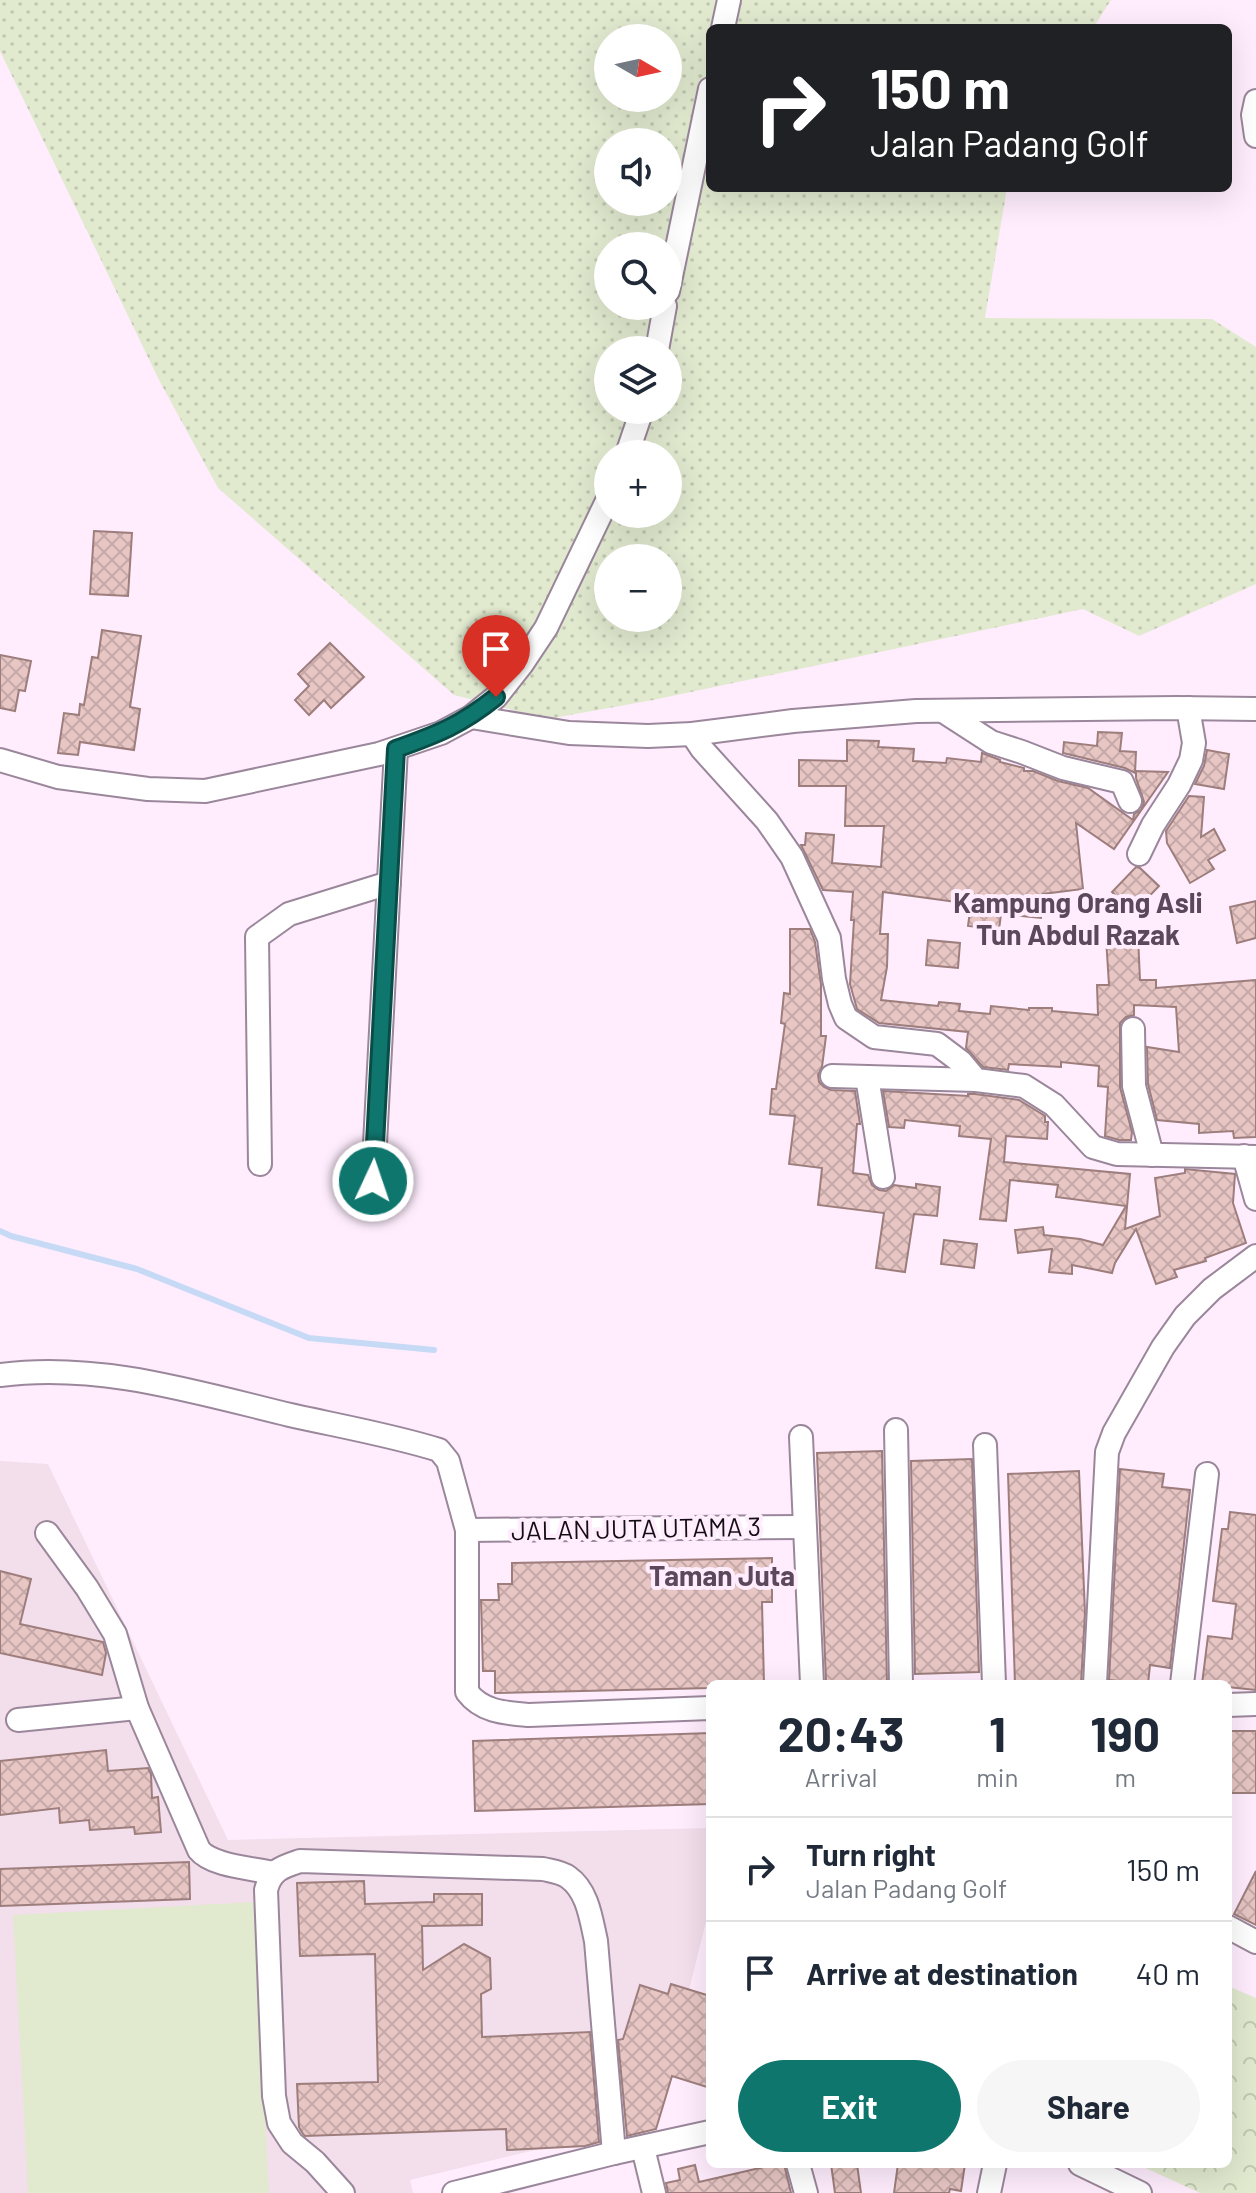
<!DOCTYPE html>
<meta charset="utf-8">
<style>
:root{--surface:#fff;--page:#f6f6f7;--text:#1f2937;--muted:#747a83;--line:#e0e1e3;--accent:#0f766e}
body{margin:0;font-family:Barlow,sans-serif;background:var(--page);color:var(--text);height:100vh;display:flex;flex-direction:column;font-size:30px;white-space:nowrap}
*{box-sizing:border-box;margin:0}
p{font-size:26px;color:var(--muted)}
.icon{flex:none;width:44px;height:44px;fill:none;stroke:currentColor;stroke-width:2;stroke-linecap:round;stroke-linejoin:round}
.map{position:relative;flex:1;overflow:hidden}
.drawer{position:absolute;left:706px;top:1680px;width:526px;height:488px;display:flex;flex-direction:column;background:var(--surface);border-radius:12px;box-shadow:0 8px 32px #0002}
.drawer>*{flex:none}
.top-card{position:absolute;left:706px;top:24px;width:526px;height:168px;border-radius:12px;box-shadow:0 8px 32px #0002;background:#202124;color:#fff;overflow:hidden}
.needle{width:52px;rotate:99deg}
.fabs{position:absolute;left:594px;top:24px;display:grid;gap:16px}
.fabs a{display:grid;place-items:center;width:88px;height:88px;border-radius:50%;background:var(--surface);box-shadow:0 8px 32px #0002;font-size:40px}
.pin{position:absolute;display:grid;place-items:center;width:68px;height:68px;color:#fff;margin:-82px -34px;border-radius:50% 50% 50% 0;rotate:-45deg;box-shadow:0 0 8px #0007}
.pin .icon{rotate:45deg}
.me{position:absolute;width:88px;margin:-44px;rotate:3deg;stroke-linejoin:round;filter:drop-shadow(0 0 6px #0008)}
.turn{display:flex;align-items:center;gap:28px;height:168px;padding:0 32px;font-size:36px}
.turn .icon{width:104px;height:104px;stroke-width:2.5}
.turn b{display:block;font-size:56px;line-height:68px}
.eta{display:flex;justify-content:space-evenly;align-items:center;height:136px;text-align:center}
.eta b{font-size:48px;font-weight:700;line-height:56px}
.cta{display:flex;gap:16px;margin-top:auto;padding:16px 32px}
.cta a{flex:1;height:92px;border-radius:48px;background:var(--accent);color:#fff;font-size:32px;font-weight:700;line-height:92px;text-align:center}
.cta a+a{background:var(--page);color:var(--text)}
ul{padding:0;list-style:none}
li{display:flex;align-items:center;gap:24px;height:104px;padding:0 32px;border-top:2px solid var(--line)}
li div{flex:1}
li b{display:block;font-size:30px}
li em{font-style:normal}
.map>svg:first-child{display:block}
.education{fill:#f3deec}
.grass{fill:url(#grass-dots);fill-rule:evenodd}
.park{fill:url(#park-crowns)}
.pitch{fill:#e1eacf}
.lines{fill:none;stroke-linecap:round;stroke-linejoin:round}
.stream{stroke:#c6daf6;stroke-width:6}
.building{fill:url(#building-cross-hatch);stroke:#9d7e7c;stroke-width:2}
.minor-casing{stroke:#9b879b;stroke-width:26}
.minor{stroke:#fff;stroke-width:22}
.route-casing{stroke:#0a4d48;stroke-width:20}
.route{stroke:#0f766e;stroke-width:14}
.labels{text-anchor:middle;stroke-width:8;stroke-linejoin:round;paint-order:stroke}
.street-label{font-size:26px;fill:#140d14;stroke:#ffedfe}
.neighbourhood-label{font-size:28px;font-weight:bold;fill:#5b495b;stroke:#ffedfe}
</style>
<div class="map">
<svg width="1256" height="2193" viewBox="0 0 1256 2193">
<defs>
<pattern id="grass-dots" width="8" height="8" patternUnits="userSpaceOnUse" patternTransform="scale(2)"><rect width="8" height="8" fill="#e1eacf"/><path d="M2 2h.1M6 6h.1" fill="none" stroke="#c0c8b1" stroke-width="1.8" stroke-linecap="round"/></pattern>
<pattern id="park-crowns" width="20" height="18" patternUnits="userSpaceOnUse" patternTransform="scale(2)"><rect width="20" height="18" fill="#e1eacf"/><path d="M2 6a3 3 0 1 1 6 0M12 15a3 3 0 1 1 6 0" fill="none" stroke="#c0c8b1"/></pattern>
<pattern id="building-cross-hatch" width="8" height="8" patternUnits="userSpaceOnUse" patternTransform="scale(2)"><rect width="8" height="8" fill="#e7c6c4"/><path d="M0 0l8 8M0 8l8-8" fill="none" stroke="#c5a9a8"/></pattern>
</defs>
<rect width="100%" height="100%" fill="#ffedfe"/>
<!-- education -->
<polygon class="education" points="0,1461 48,1464 228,1840 710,1828 710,1905 657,2121 410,2180 413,2193 0,2193"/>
<!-- grass -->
<path class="grass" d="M0 0H1111L1093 28H710V188H1007L985 318 1212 319 1256 347V584L1139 636 1083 609 653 700 548 719 454 695 218 488 159 380 0 51ZM608 38H668V98H608ZM608 142H668V202H608ZM608 246H668V306H608ZM608 350H668V410H608ZM608 454H668V514H608ZM608 558H668V618H608Z"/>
<!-- park -->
<polygon class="park" points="1228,1986 1256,1998 1256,2193 1200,2193 1137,2164 1228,2164"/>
<!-- pitch -->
<polygon class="pitch" points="254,1902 269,2193 28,2193 13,1915"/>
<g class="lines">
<!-- stream -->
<polyline class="stream" points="0,1231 11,1236 137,1269 309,1338 434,1350"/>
</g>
<!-- building -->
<g class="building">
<polygon points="94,531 132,533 128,596 90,594"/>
<polygon points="102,630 141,636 130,707 140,709 134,750 80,742 78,755 58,753 64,713 79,715 80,704 84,705 92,657 98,658"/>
<polygon points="330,643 364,677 331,708 324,700 309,715 295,700 309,686 298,674"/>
<polygon points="0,655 31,661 25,691 19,690 15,711 0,708"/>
<polygon points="1098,732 1122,733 1120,751 1136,752 1135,773 1125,768 1063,753 1064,742 1097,746"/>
<polygon points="847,740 879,741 878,747 914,749 913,761 946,763 947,758 981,762 982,753 1000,760 1000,762 1024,768 1024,771 1033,771 1058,781 1088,788 1133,820 1134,814 1141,810 1144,802 1136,778 1136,771 1168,772 1114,849 1076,823 1083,889 1043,894 1041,918 1001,914 999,930 968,926 971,904 883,892 880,934 888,934 887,967 881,1000 938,1006 939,1002 960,1004 959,1011 990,1014 991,1006 1029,1010 1029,1008 1052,1008 1052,1011 1098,1015 1097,985 1109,985 1106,938 1138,936 1140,980 1156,980 1156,988 1256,980 1256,1137 1234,1138 1233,1131 1199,1133 1199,1124 1157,1120 1148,1084 1147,1047 1179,1052 1176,1007 1134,1005 1134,1015 1126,1017 1120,1023 1120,1087 1132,1132 1131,1140 1119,1140 1105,1136 1108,1087 1098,1086 1099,1066 1061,1062 1061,1067 1009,1064 1008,1070 983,1067 966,1048 968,1032 879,1023 857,1009 850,984 854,920 851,920 853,892 823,890 801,845 805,845 806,833 834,835 832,863 881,867 884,826 845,826 846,786 799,786 799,760 847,761"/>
<polygon points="1207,750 1229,754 1224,789 1195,784 1204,766"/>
<polygon points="1189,796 1204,797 1201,837 1214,829 1225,850 1208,860 1214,869 1190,883 1167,843 1166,831"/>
<polygon points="1136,867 1140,868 1159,886 1133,913 1112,892"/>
<polygon points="1256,901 1256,938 1237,943 1230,907"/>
<polygon points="790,929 810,929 815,942 821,984 821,1036 826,1036 822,1067 818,1075 819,1082 824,1087 831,1090 855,1091 860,1124 857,1124 853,1173 868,1175 872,1185 879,1190 886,1191 894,1185 916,1188 916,1184 940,1187 937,1216 914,1214 905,1272 876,1268 884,1213 818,1205 822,1168 789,1164 795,1116 770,1114 772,1089 776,1089 785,1024 781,1023 784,993 790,994"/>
<polygon points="928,940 960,943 958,968 926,965"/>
<polygon points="883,1091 968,1096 968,1094 975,1094 1019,1100 1045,1116 1045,1122 1048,1122 1047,1139 1006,1136 1004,1162 1130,1174 1125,1229 1160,1216 1155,1178 1185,1173 1185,1169 1235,1174 1233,1203 1246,1243 1205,1258 1206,1261 1174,1270 1177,1277 1156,1284 1136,1229 1115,1263 1112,1273 1072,1265 1072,1274 1049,1272 1052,1249 1018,1253 1015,1230 1043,1227 1044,1235 1080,1239 1103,1245 1126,1206 1056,1197 1058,1185 1010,1180 1006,1221 980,1219 991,1139 959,1136 960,1126 905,1120 904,1128 889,1127"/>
<polygon points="944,1240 977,1244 974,1268 941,1264"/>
<polygon points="882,1451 887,1684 860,1684 860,1681 826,1682 817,1453"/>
<polygon points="972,1459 979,1672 915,1674 911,1461"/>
<polygon points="1120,1469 1164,1474 1162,1487 1190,1490 1170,1668 1150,1665 1148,1684 1109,1680"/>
<polygon points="1079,1471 1085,1613 1081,1684 1015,1684 1008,1474"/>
<polygon points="1230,1512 1256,1515 1256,1690 1228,1687 1228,1684 1202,1684 1208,1636 1232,1639 1236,1604 1213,1601 1222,1529 1228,1529"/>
<polygon points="772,1558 772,1602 762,1602 764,1684 710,1684 710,1688 495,1693 495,1671 483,1671 481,1600 499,1600 498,1584 512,1584 512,1563"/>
<polygon points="0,1571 31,1579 20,1624 103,1642 106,1653 102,1675 0,1653"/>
<rect x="1228" y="1731" width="28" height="62"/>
<polygon points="710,1733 710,1804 475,1811 473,1741"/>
<polygon points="106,1750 108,1771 148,1768 151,1774 152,1798 158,1797 161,1832 135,1834 134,1827 90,1830 89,1820 60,1823 59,1808 0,1815 0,1761"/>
<polygon points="189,1862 190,1899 0,1906 0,1869"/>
<polygon points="1256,1871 1256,1925 1234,1914"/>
<polygon points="364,1881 365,1904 434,1902 434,1894 482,1894 482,1925 422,1926 423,1970 464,1944 490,1958 491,1989 481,1994 482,2037 590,2032 599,2142 585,2146 507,2150 506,2129 305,2136 303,2134 299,2127 297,2084 378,2082 375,1954 300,1956 297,1883"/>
<polygon points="671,1984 710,1996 710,2088 672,2076 656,2129 627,2136 618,2040 623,2039 640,1985 668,1994"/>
<polygon points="777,2164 784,2164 791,2193 668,2193 666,2183 680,2180 678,2169 695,2165 699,2182"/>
<polygon points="831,2164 857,2164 861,2193 835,2193"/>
<polygon points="898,2164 965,2164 961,2191 950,2189 949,2193 894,2193"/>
</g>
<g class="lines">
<defs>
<g id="minor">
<polyline points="723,28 729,0"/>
<polyline points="1256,101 1253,115 1256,136"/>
<polyline points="668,291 710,89"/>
<polyline points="657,350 665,306"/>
<polyline points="627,454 642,410"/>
<polyline points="943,711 991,742 1022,752 1063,768 1122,782 1130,801"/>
<polyline points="471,717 569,733 648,736 692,734 793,721 916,711 1177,708 1256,709"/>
<polyline points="692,734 702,749 767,821 792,857 829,938 834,979 840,1004 846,1018 874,1037 937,1044 961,1062 976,1080 1024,1086 1054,1105 1093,1147 1117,1154 1256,1157"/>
<polyline points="0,760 58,777 148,789 205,791 379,754 441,733 471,717 496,697 522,664 546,628 608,499"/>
<polyline points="1139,854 1153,825 1179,785 1191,760 1194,743 1188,708"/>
<polyline points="1133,1029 1134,1086 1152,1155"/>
<polyline points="832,1076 976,1080"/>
<polyline points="867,1077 883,1177"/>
<polyline points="1244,1156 1256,1199"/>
<polyline points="260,1164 257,937 289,914 389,883"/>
<polyline points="373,1181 396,749"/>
<path d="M0 1375C98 1362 195 1392 290 1415 339 1426 391 1435 439 1450L448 1461 467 1530V1692C482 1712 505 1713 529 1715L710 1708"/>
<polyline points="896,1430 901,1684"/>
<polyline points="801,1437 812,1684"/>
<polyline points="985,1445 994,1684"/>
<polyline points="467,1530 804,1527"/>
<path d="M47 1533 87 1588 115 1634 137 1708 199 1850C212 1866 252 1868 273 1873"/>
<polyline points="1095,1684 1107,1452 1114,1433 1163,1347 1185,1316 1212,1289 1256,1256"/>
<polyline points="1182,1684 1207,1474"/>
<polyline points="1228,1705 1256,1704"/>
<polyline points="18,1720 137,1708"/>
<polyline points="1228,1927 1256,1942"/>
<polyline points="643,2148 654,2193"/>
<polyline points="798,2164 806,2193"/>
<polyline points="1080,2164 1140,2193"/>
<path d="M343 2193 315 2162 292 2143 279 2123 274 2096 266 1890C271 1870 282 1867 300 1861L543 1869C551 1871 561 1872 568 1877 588 1891 591 1919 596 1941L614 2153"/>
<polyline points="454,2193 614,2153 710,2132"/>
<polyline points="989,2193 995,2164"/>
</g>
</defs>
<!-- minor casing -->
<use href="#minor" class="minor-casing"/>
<!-- minor -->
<use href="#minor" class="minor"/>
</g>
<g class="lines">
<defs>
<path id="route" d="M373 1181 396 749C438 734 461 725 496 697"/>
</defs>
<!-- route casing -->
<use href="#route" class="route-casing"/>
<!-- route -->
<use href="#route" class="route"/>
</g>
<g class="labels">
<!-- street labels -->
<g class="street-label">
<text transform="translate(636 1529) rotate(-1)" y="9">JALAN JUTA UTAMA 3</text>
</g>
<!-- neighbourhood labels -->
<g class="neighbourhood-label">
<text x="1078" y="913">Kampung Orang Asli<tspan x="1078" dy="32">Tun Abdul Razak</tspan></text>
<text x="722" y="1586">Taman Juta</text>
</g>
</g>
</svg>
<div class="fabs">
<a><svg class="needle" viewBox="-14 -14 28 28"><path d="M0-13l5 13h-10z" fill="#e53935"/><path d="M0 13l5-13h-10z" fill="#747a83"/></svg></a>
<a><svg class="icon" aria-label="sound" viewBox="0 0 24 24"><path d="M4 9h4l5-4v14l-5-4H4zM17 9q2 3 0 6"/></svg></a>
<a><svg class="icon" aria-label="search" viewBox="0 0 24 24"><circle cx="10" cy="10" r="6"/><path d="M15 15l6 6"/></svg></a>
<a><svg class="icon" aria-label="layers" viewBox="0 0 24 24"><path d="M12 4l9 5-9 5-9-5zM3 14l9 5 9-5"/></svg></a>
<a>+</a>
<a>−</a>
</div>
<div class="pin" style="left:496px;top:697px;background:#d93025"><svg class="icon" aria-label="arrive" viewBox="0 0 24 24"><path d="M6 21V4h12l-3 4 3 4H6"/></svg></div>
<svg class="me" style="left:373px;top:1181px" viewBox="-20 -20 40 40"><circle r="17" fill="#0f766e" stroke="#fff" stroke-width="3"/><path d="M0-11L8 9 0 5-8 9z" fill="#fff"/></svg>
<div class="top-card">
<div class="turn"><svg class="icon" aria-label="right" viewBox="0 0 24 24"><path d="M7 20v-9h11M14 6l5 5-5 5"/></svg><div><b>150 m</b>Jalan Padang Golf</div></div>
</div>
<section class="drawer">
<div class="eta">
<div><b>20:43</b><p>Arrival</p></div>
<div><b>1</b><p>min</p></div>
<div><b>190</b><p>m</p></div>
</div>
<ul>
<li><svg class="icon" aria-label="right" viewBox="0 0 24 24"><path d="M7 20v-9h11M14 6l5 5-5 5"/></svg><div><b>Turn right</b><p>Jalan Padang Golf</p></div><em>150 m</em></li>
<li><svg class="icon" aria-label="arrive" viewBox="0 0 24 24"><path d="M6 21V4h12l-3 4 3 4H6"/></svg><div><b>Arrive at destination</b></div><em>40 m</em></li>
</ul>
<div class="cta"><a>Exit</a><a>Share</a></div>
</section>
</div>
